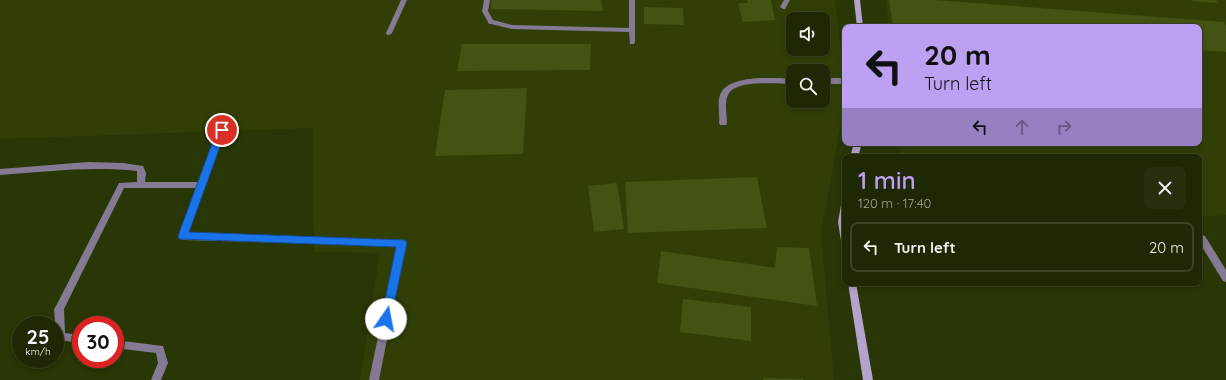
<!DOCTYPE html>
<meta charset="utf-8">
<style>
:root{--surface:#1f2804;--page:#27300e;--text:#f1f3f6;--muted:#a1a69a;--line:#3c4426;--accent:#bca0f2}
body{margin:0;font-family:Quicksand,sans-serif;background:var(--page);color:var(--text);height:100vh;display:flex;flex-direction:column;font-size:15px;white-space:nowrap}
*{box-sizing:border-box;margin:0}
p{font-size:13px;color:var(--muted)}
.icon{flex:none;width:22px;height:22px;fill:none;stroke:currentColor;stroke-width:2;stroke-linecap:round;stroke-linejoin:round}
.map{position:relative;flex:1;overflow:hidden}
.drawer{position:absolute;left:842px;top:154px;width:360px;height:132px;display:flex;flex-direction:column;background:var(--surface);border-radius:8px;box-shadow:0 2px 6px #0003,0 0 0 1px var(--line)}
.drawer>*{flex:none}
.guide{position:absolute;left:842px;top:24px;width:360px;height:122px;border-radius:8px;box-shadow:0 2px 6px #0003,0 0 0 1px var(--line);background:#bca0f2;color:#111;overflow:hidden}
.fabs{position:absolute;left:786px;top:12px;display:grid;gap:8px}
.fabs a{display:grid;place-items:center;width:44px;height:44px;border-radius:8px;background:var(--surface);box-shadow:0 2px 6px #0003,0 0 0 1px var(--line);font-size:20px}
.speed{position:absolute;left:12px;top:316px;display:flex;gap:8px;font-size:20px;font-weight:700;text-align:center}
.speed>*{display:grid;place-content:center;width:52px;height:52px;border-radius:50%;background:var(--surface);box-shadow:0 2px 6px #0003,0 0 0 1px var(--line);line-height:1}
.speed small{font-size:10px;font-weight:400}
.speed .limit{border:6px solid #d22;background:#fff;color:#111}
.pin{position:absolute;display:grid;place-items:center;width:34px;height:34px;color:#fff;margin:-17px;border:2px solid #fff;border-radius:50%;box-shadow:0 1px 4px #0007}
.me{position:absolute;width:44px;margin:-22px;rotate:12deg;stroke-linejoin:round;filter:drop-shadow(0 0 3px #0008)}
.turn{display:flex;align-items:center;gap:14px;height:84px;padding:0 16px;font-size:18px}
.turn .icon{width:52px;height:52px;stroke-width:2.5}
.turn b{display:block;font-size:28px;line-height:34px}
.lanes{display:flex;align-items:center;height:38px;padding:0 16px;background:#0003;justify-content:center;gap:20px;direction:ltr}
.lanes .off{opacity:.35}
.round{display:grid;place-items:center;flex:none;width:42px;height:42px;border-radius:8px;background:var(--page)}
.summary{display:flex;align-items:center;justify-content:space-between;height:68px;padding:0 16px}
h1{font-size:24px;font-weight:600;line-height:30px;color:var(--accent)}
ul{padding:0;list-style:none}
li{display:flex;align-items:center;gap:12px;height:50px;margin:0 8px 6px;padding:0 8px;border:2px solid var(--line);border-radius:8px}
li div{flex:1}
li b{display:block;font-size:15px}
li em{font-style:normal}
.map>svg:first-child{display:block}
.built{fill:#313f07;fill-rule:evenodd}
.building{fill:#425313}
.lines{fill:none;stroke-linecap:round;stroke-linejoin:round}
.lane{fill:#847a94;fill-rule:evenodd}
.street{fill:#847a94;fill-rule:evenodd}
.secondary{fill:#b4a3cc;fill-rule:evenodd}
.route{fill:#1a73e8;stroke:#114b97}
</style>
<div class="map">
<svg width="1226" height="380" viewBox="0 0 1226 380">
<rect width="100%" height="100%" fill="#293605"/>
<!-- built -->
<g class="built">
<path d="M0 0H835L845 82V101L821 233 834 380H360L380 253 314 252 313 128 0 139ZM793 19H823V49H793ZM793 71H823V101H793Z"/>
<polygon points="886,0 1226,0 1226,215 1199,217 1199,157 900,157 899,143 1199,143 1199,27 889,27"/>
</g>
<!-- building -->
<g class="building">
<polygon points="491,0 601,0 603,11 491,9"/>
<polygon points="747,0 771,0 775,20 743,22 738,3 748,3"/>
<polygon points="889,0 935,0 1224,22 1226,25 1226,52 1199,50 1199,27 909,27 893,26"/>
<polygon points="1192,0 1216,0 1218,3 1192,1"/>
<polygon points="644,7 683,8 684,25 644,24"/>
<polygon points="462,44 591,44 590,70 457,71"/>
<polygon points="527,88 523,154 435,156 445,90"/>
<polygon points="757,177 767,228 628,233 625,182"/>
<polygon points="617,183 624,229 594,232 588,186"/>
<polygon points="777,247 809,248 817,306 657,283 661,251 775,268"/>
<polygon points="683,299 751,307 751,341 680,332"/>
<polygon points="763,378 803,379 803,380 763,380"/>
</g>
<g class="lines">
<!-- lane -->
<g class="lane">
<polygon points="401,0 407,0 392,33 389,35 387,35 386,33"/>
<polygon points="484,0 490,0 488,11 493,20 512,25 629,28 629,0 635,0 635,42 634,44 630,44 629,32 512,29 491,24 489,24 482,11"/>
<polygon points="784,0 790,0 785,9 783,9 780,7"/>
<path d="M793 78V84C778 84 735 79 728 95 724 103 727 115 727 123L726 125H720L719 123C720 114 717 103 720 95 729 73 774 79 793 78Z"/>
<rect x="823" y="78" width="22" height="6"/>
<polygon points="927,154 933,154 937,157 923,157"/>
</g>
<!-- street -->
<g class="street">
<path d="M222 127 226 130 188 233 405 240 406 243 379 380H369L397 246 183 240 180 239 179 236 196 188H124L64 309 65 333 81 335V343L58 340 56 337 54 309 56 306 119 183 137 182V171C91 166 46 172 0 175V169L88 162 123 163 143 166 146 173 145 182H198L218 130Z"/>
<polygon points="1202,235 1205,236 1226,270 1226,282 1223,281 1199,242 1199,236"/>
<polygon points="115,340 163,346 168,363 161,380 151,380 158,363 156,353 115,348"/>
</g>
<!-- secondary -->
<g class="secondary">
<polygon points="854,0 860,0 863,27 857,27"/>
<polygon points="854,143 862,143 858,157 850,157"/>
<polygon points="845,202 845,245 842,244 841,241 838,222 841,205 842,203"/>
<polygon points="848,283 856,283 873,380 863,380"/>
</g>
</g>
<!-- route -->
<polygon class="route" points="222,127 226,130 189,232 405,240 407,243 390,323 386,324 383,323 381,319 396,247 179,239 178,236 217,130"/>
</svg>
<div class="fabs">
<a><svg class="icon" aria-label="sound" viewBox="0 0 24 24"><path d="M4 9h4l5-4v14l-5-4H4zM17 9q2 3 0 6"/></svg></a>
<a><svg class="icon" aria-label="search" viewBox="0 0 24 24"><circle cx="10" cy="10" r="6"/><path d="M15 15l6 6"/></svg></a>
</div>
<div class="speed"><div>25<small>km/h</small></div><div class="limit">30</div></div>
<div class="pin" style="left:222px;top:130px;background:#d93025"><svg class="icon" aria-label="arrive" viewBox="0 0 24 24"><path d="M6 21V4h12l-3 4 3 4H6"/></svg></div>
<svg class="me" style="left:386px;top:319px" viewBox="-20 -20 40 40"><circle r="19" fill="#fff"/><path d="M0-13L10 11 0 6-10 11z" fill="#1a73e8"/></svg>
<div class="guide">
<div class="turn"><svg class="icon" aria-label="left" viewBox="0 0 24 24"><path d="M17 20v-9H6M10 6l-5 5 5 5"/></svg><div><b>20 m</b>Turn left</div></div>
<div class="lanes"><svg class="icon" aria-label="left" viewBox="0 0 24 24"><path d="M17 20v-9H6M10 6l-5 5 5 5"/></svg><svg class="icon off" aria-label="ahead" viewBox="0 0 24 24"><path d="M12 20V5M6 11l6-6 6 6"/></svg><svg class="icon off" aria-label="right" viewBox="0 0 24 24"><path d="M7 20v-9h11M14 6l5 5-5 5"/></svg></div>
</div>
<section class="drawer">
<div class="summary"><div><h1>1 min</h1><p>120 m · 17:40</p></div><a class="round"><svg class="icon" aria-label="close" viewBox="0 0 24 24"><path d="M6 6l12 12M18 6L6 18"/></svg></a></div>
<ul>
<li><svg class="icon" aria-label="left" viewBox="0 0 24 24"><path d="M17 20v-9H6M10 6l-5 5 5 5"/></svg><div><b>Turn left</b></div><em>20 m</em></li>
</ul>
</section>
</div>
